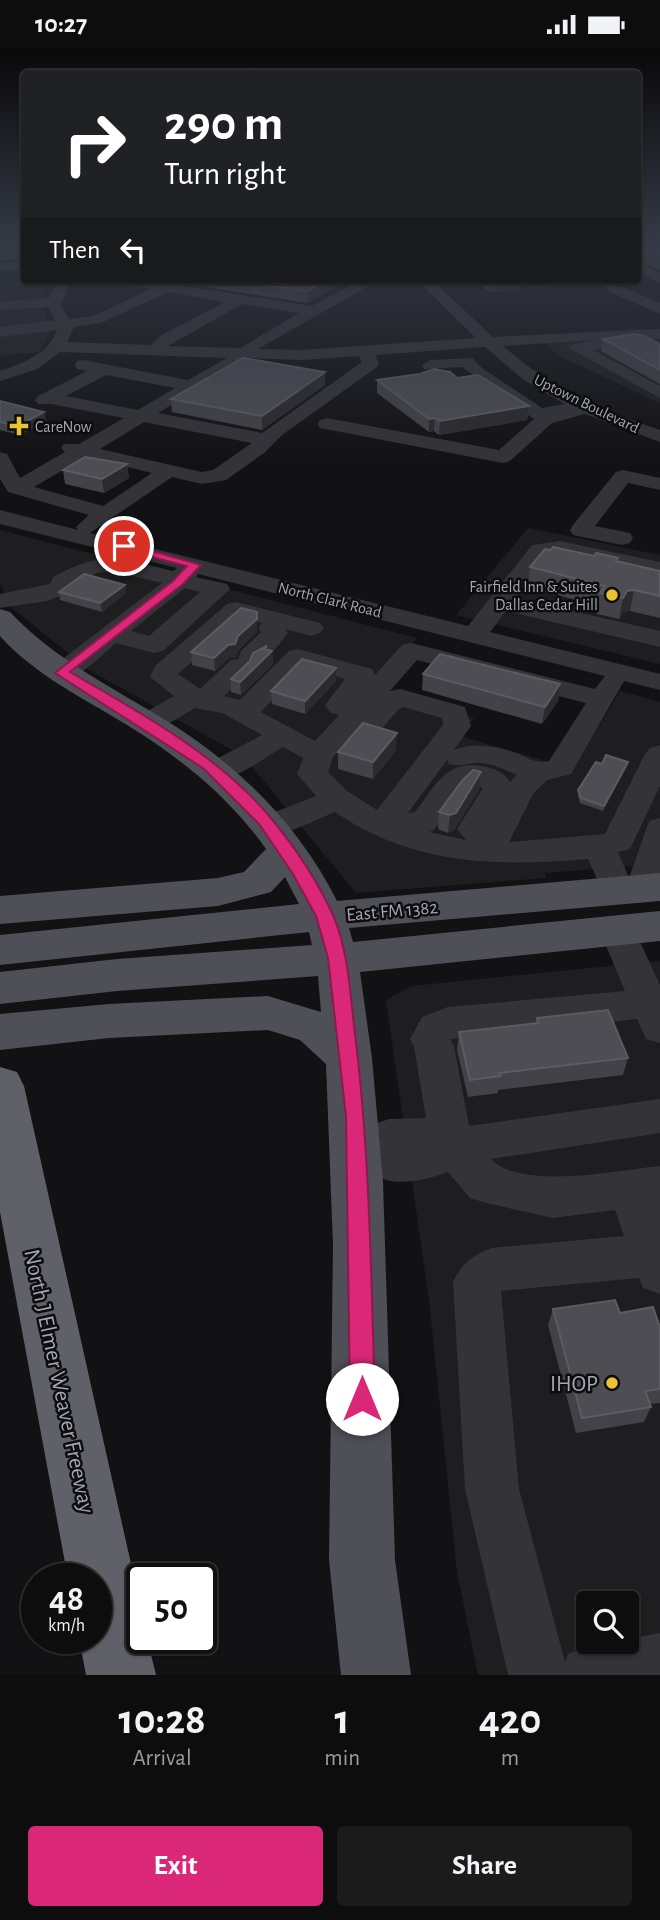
<!DOCTYPE html>
<style>
:root{--surface:#0e0d0e;--page:#1c1b1c;--text:#f1f3f6;--muted:#9b9c9e;--line:#2e2d2e;--accent:#db2777}
body{margin:0;font-family:"Alegreya Sans",sans-serif;background:var(--page);color:var(--text);height:100vh;display:flex;flex-direction:column;font-size:26px;white-space:nowrap}
*{box-sizing:border-box;margin:0}
p{font-size:23px;color:var(--muted)}
.icon{flex:none;width:38px;height:38px;fill:none;stroke:currentColor;stroke-width:2;stroke-linecap:round;stroke-linejoin:round}
.map{position:relative;height:1626px;overflow:hidden}
.drawer{display:flex;flex-direction:column;background:var(--surface);flex:1}
.drawer>*{flex:none}
.banner{position:absolute;left:21px;top:21px;width:620px;height:214px;border-radius:7px;box-shadow:0 2px 5px #0004,0 0 0 2px var(--line);background:#202124;color:#fff;overflow:hidden}
.tools{position:absolute;left:576px;top:1542px;display:grid;gap:14px}
.tools a{display:grid;place-items:center;width:63px;height:63px;border-radius:7px;background:var(--surface);box-shadow:0 2px 5px #0004,0 0 0 2px var(--line);font-size:35px}
.speed{position:absolute;left:21px;top:1514px;display:flex;gap:14px;font-size:35px;font-weight:700;text-align:center}
.speed>*{display:grid;place-content:center;width:91px;height:91px;border-radius:50%;background:var(--surface);box-shadow:0 2px 5px #0004,0 0 0 2px var(--line);line-height:1}
.speed small{font-size:18px;font-weight:400}
.speed .limit{border:4px solid #111;border-radius:10px;background:#fff;color:#111}
.pin{position:absolute;display:grid;place-items:center;width:60px;height:60px;color:#fff;margin:-30px;border:4px solid #fff;border-radius:50%;box-shadow:0 2px 7px #0007}
.me{position:absolute;width:77px;margin:-38px;rotate:0deg;stroke-linejoin:round;filter:drop-shadow(0 0 5px #0008)}
.turn{display:flex;align-items:center;gap:24px;height:147px;padding:0 28px;font-size:32px}
.turn .icon{width:91px;height:91px;stroke-width:2.5}
.turn b{display:block;font-size:49px;line-height:60px}
.then{display:flex;align-items:center;height:66px;padding:0 28px;background:#0003;gap:14px;font-size:26px}
.eta{display:flex;justify-content:space-evenly;align-items:center;height:119px;text-align:center}
.eta b{font-size:42px;font-weight:600;line-height:49px}
.action{display:flex;gap:14px;margin-top:auto;padding:14px 28px}
.action a{flex:1;height:80px;border-radius:7px;background:var(--accent);color:#fff;font-size:28px;font-weight:600;line-height:80px;text-align:center}
.action a+a{background:var(--page);color:var(--text)}
.status{display:flex;justify-content:space-between;align-items:center;height:49px;padding:0 35px;background:var(--surface);direction:ltr}
.status svg{height:19px;fill:currentColor}
.map>svg:first-child{display:block}
.built{fill:#1e1d20;fill-rule:evenodd}
.lines{fill:none;stroke-linecap:round;stroke-linejoin:round}
.minor{fill:#333338;fill-rule:evenodd}
.major{fill:#4f4f57;fill-rule:evenodd}
.highway{fill:#5f6068;fill-rule:evenodd}
.wall{fill:#434248}
.shaded-wall{fill:#2b2a2e}
.building{fill:#4e4d54;stroke:#5b5b62;stroke-width:2}
.route{fill:#db2777;stroke:#8e194d;stroke-width:2}
.poi-dot{fill:#ebc231;stroke:#0d0c0e;stroke-width:2.5}
.labels{text-anchor:middle;stroke-width:5;stroke-linejoin:round;paint-order:stroke}
.far-street-label{font-size:16px;fill:#a3a6b3;stroke:#0d0c0e}
.far-poi-label{font-size:16px;fill:#a3a6b3;stroke:#0d0c0e;text-anchor:start}
.street-label{font-size:19px;fill:#a3a6b3;stroke:#0d0c0e}
.near-street-label{font-size:23px;fill:#a3a6b3;stroke:#0d0c0e}
.near-poi-label{font-size:23px;fill:#a3a6b3;stroke:#0d0c0e;text-anchor:end}
</style>
<div class="status"><b>10:27</b><svg viewBox="0 0 49 12"><path d="M0 12V9h3v3zM5 12V6h3v6zM10 12V3h3v9zM15 12V0h3v12zM26 1h20v11H26zM47 4h2v5h-2z"/></svg></div>
<div class="map">
<svg width="660" height="1626" viewBox="0 0 660 1626">
<rect width="100%" height="100%" fill="#121113"/>
<!-- built -->
<g class="built">
<polygon points="0,233 35,233 45,236 40,256 52,279 39,303 0,307"/>
<polygon points="622,280 660,280 660,354 557,306 536,286"/>
<polygon points="528,479 660,506 660,615 456,566"/>
<polygon points="0,481 417,589 371,640 474,669 461,687 573,720 620,642 660,653 660,815 545,824 546,829 356,844 244,708 89,621 12,559 0,535"/>
<path d="M660 912V1626H478L457 1523 429 1251 386 951 411 937ZM588 1554H626V1592H588Z"/>
</g>
<g class="lines">
<!-- minor -->
<g class="minor">
<polygon points="24,212 24,220 0,222 0,214"/>
<polygon points="637,212 660,224 660,234 637,222"/>
<path d="M57 231H71L61 256 69 270 93 267 151 240 118 235 111 231H146L312 257 361 231H379L258 300 301 301 476 289 417 231H432L493 288 660 280V290L605 291 610 295 608 298 593 301 660 337V349L569 299 571 296 595 291 503 297C548 337 603 362 660 381V393L585 365 552 374 510 412 503 414 320 379 318 375 320 371 327 369 499 401 534 370 462 318 424 320 422 316 430 311 472 309 482 319 542 359 565 355 524 331 485 298 375 306 379 314 377 318 282 386 264 404 226 431 202 435 172 428 90 484 468 577 532 496 560 492 660 513V527L560 506 547 507 515 549 660 582V598L506 562 490 583 660 625V641L624 632 571 725 547 731 533 745 509 793 605 785 645 705 650 699 660 696V737L630 800 618 803 629 829 649 772 660 769V839L655 847 643 851 632 848 618 854 606 850 588 810C497 818 412 816 335 763 312 772 281 791 257 784L252 777 257 770 316 747 297 725 303 709 283 698C261 711 231 736 205 730L201 723 205 716 262 686 222 664 195 659C177 669 158 685 137 680L133 674 137 668 174 647 150 628 155 617 227 555 236 553 320 574 324 579 320 584 311 587 285 580 288 584C280 595 266 612 252 615L249 623 224 647 240 651 289 602 298 600 372 620 375 626 402 596 411 594 595 640 605 627 198 525 196 528 227 535 230 540 163 602 154 604 116 594C99 608 76 636 52 630L48 624 52 618 162 534 112 522 97 524 62 540 60 547 47 552 0 559V545L50 535 53 528C107 500 116 509 173 522L177 519 0 475V461L78 481 76 478 89 466 8 443 0 430V403L7 405 20 429 65 403 61 399 64 395H79L124 369 51 355H38L35 351 38 347 87 322 77 320 75 316 77 312 83 311 188 331 227 309 60 303 37 320 0 332V322C24 314 48 305 57 281L0 288V278L55 271 48 258 0 261V253L49 249ZM168 243 225 253 160 287 151 296 67 293 74 278 101 274ZM242 255 299 264 240 299 168 297ZM359 307 362 313 262 384 158 364 248 309 301 311ZM106 326 175 339 138 361 66 347ZM144 373 252 394 213 421 202 423 100 400ZM85 408 152 424 103 457 34 438ZM185 539 200 543 149 587 131 582ZM241 569 262 574 258 579 261 583 241 602 238 610 231 611 200 640 178 625ZM417 611 586 654 549 712C537 715 528 709 516 704 495 697 475 693 454 701L471 677 465 658 400 640 390 642ZM303 618 345 630 325 656 331 664 339 666 315 692 261 663ZM403 658 442 669 443 676 377 761 346 741 328 723 333 708 357 681C378 699 387 667 403 658ZM447 711 449 715C461 718 467 714 478 714 491 713 505 721 517 726L510 733C504 724 498 721 487 718 447 708 436 736 415 763L408 764ZM472 734 483 739 457 780 466 791 429 783 434 781 458 747Z"/>
<polygon points="531,231 615,231 620,237 660,254 660,265 610,243 601,233 532,239 525,235"/>
<polygon points="623,421 660,429 660,441 628,434 595,477 630,484 633,489 630,494 622,496 573,486 570,481 573,476 616,423"/>
<path d="M617 867 630 871 660 936V994L646 990 637 970 450 990 454 997 469 1077 660 1050V1084L491 1110C521 1142 620 1121 660 1117V1245L643 1239 639 1229 501 1242 519 1440 565 1613 568 1605 589 1596 626 1592V1590L660 1584V1626H508L465 1440 453 1233C462 1214 472 1207 491 1199L624 1187 615 1161 553 1169 486 1154 470 1149 448 1123C423 1132 390 1140 368 1122H357L342 1117 336 1104 342 1091 365 1085 374 1075 389 1070 426 1069 414 998 410 990 422 968 448 958 625 942 599 880 604 871Z"/>
</g>
<!-- major -->
<path class="major" d="M0 560 10 563C55 611 112 638 167 672 239 717 299 776 337 852L660 824V852L349 879 353 893 660 862V892L360 923 372 1009 383 1133 395 1511 411 1626H341L329 1511 333 1196 326 1015 300 991 268 981 109 989 0 1001V965L109 955 268 947 321 963 318 927 117 942 0 955V923L117 910 312 896 309 883 0 916V886L299 855 285 828 271 843 218 857 0 875V847L218 829 244 823 266 800C229 748 181 709 127 676 83 649 35 626 0 587Z"/>
<!-- highway -->
<polygon class="highway" points="0,1018 17,1023 24,1037 142,1564 142,1589 147,1589 156,1626 86,1626 79,1589 96,1589 96,1530 68,1530 0,1163"/>
</g>
<!-- wall -->
<g class="wall">
<polygon points="24,189 24,210 0,211 0,195"/>
<polygon points="637,189 660,189 660,221 638,210 637,216"/>
<polygon points="193,231 348,231 307,254 194,236"/>
<polygon points="476,231 520,231 519,241 489,243"/>
<polygon points="603,290 660,295 660,335 601,302"/>
<polygon points="457,329 529,357 527,371 439,386 434,382 429,383 377,344 377,331"/>
<polygon points="325,336 262,381 172,363 171,350"/>
<polygon points="0,352 46,372 20,386 0,381"/>
<polygon points="127,415 129,429 104,444 65,435 63,421"/>
<polygon points="594,507 618,509 617,512 660,522 660,569 630,562 623,563 619,570 597,565 598,557 528,538 530,518"/>
<polygon points="125,536 126,544 102,563 60,551 59,543"/>
<polygon points="257,563 257,583 239,600 236,608 229,609 215,622 192,616 191,603"/>
<polygon points="267,597 267,600 272,602 273,615 241,646 231,643 231,630"/>
<polygon points="336,619 336,632 305,665 272,655 271,642"/>
<polygon points="423,625 560,635 558,652 542,675 422,641"/>
<polygon points="396,701 373,730 338,720 338,703"/>
<polygon points="628,713 627,717 603,762 580,754 578,746 578,741 602,715"/>
<polygon points="479,741 454,781 448,784 438,780 439,763"/>
<polygon points="537,969 628,1009 623,1026 498,1041 498,1044 468,1048 457,1001 459,983 536,974"/>
<polygon points="553,1260 620,1264 660,1279 660,1354 650,1355 651,1358 644,1373 576,1384 548,1276"/>
</g>
<!-- shaded-wall -->
<g class="shaded-wall">
<polygon points="328,231 348,231 307,254 307,242"/>
<polygon points="509,231 520,231 519,241 489,243 490,232"/>
<polygon points="325,323 325,336 262,381 262,367"/>
<polygon points="529,357 527,371 439,386 440,372"/>
<polygon points="44,363 46,372 20,386 18,377"/>
<polygon points="435,369 434,382 429,383 429,370"/>
<polygon points="127,415 129,429 104,444 102,430"/>
<polygon points="125,536 126,544 102,563 100,554"/>
<polygon points="634,541 630,562 623,563 619,570 623,549 627,542"/>
<polygon points="257,570 257,583 239,600 236,608 229,609 215,622 214,609"/>
<polygon points="267,597 267,606 272,602 273,615 241,646 240,633"/>
<polygon points="336,619 336,632 305,665 305,652"/>
<polygon points="560,635 558,652 542,675 545,658"/>
<polygon points="397,684 396,701 373,730 373,713"/>
<polygon points="628,713 627,717 603,762 604,757"/>
<polygon points="481,723 479,741 454,781 448,784 450,766"/>
</g>
<!-- building -->
<g class="building">
<polygon points="21,189 24,189 24,202 0,203 0,195"/>
<polygon points="637,189 660,189 660,209 638,199 637,213"/>
<polygon points="233,231 328,231 307,242"/>
<polygon points="634,285 644,287 660,295 660,321 603,290"/>
<polygon points="243,309 325,323 262,367 171,350"/>
<polygon points="434,320 450,323 457,329 478,326 529,357 440,372 435,369 429,370 377,331 420,325"/>
<polygon points="0,352 44,363 18,377 0,373"/>
<polygon points="85,408 127,415 102,430 63,421"/>
<polygon points="553,498 594,507 596,504 618,509 616,512 660,522 660,547 634,541 627,542 623,549 600,544 605,537 530,518 545,500 551,501"/>
<polygon points="84,525 125,536 100,554 59,543"/>
<polygon points="241,559 257,563 257,570 238,587 235,595 228,596 214,609 191,603"/>
<polygon points="267,597 264,600 272,602 240,633 231,630 250,612 253,604"/>
<polygon points="440,605 560,635 545,658 423,625"/>
<polygon points="302,610 336,619 305,652 271,642"/>
<polygon points="363,674 397,684 373,713 338,703"/>
<polygon points="606,706 628,713 604,757 581,749 578,741 596,713 602,715"/>
<polygon points="473,721 481,723 456,764 450,766 439,763 462,732"/>
<polygon points="608,961 628,1009 499,1024 501,1027 470,1031 459,983 538,974 537,969"/>
<polygon points="615,1251 620,1264 653,1258 660,1279 660,1340 645,1342 651,1358 582,1369 553,1260"/>
</g>
<!-- sky -->
<linearGradient id="sky" x2="0" y2="1"><stop stop-color="#0a090a"/><stop offset="0.45" stop-color="#333844"/><stop offset="1" stop-color="#333844" stop-opacity="0"/></linearGradient>
<rect width="660" height="416" fill="url(#sky)"/>
<!-- route -->
<path class="route" d="M124 494 201 516 183 535 70 623C141 664 217 705 270 768 294 797 318 833 333 866 349 903 350 946 355 985 370 1106 371 1228 375 1350L371 1358 362 1362 354 1358 350 1350 346 1067 328 909 316 867 293 825 259 775 203 719 55 624 173 532 187 517 120 500V495Z"/>
<!-- markers -->
<g class="poi-dot">
<path d="M15.5 366.5h7v7h7v7h-7v7h-7v-7h-7v-7h7z"/>
<circle cx="612" cy="546" r="7"/>
<circle cx="612" cy="1334" r="7"/>
</g>
<g class="labels">
<!-- far-street labels -->
<g class="far-street-label">
<text transform="translate(587 354) rotate(26)" y="6">Uptown Boulevard</text>
<text transform="translate(330 550) rotate(14)" y="6">North Clark Road</text>
</g>
<!-- far-poi labels -->
<g class="far-poi-label">
<text x="35" y="383">CareNow</text>
<text x="598" y="543" text-anchor="end">Fairfield Inn &amp; Suites<tspan x="598" dy="18">Dallas Cedar Hill</tspan></text>
</g>
<!-- street labels -->
<g class="street-label">
<text transform="translate(392 861) rotate(-5)" y="7">East FM 1382</text>
</g>
<!-- near-street labels -->
<g class="near-street-label">
<text transform="translate(60 1332) rotate(78)" y="8">North J Elmer Weaver Freeway</text>
</g>
<!-- near-poi labels -->
<g class="near-poi-label">
<text x="598" y="1342">IHOP</text>
</g>
</g>
</svg>
<div class="tools">
<a><svg class="icon" aria-label="search" viewBox="0 0 24 24"><circle cx="10" cy="10" r="6"/><path d="M15 15l6 6"/></svg></a>
</div>
<div class="speed"><div>48<small>km/h</small></div><div class="limit">50</div></div>
<div class="pin" style="left:124px;top:497px;background:#d93025"><svg class="icon" aria-label="arrive" viewBox="0 0 24 24"><path d="M6 21V4h12l-3 4 3 4H6"/></svg></div>
<svg class="me" style="left:362px;top:1350px" viewBox="-20 -20 40 40"><circle r="19" fill="#fff"/><path d="M0-13L10 11 0 6-10 11z" fill="#db2777"/></svg>
<div class="banner">
<div class="turn"><svg class="icon" aria-label="right" viewBox="0 0 24 24"><path d="M7 20v-9h11M14 6l5 5-5 5"/></svg><div><b>290 m</b>Turn right</div></div>
<div class="then">Then<svg class="icon" aria-label="left" viewBox="0 0 24 24"><path d="M17 20v-9H6M10 6l-5 5 5 5"/></svg></div>
</div>
</div>
<section class="drawer">
<div class="eta">
<div><b>10:28</b><p>Arrival</p></div>
<div><b>1</b><p>min</p></div>
<div><b>420</b><p>m</p></div>
</div>
<div class="action"><a>Exit</a><a>Share</a></div>
</section>
